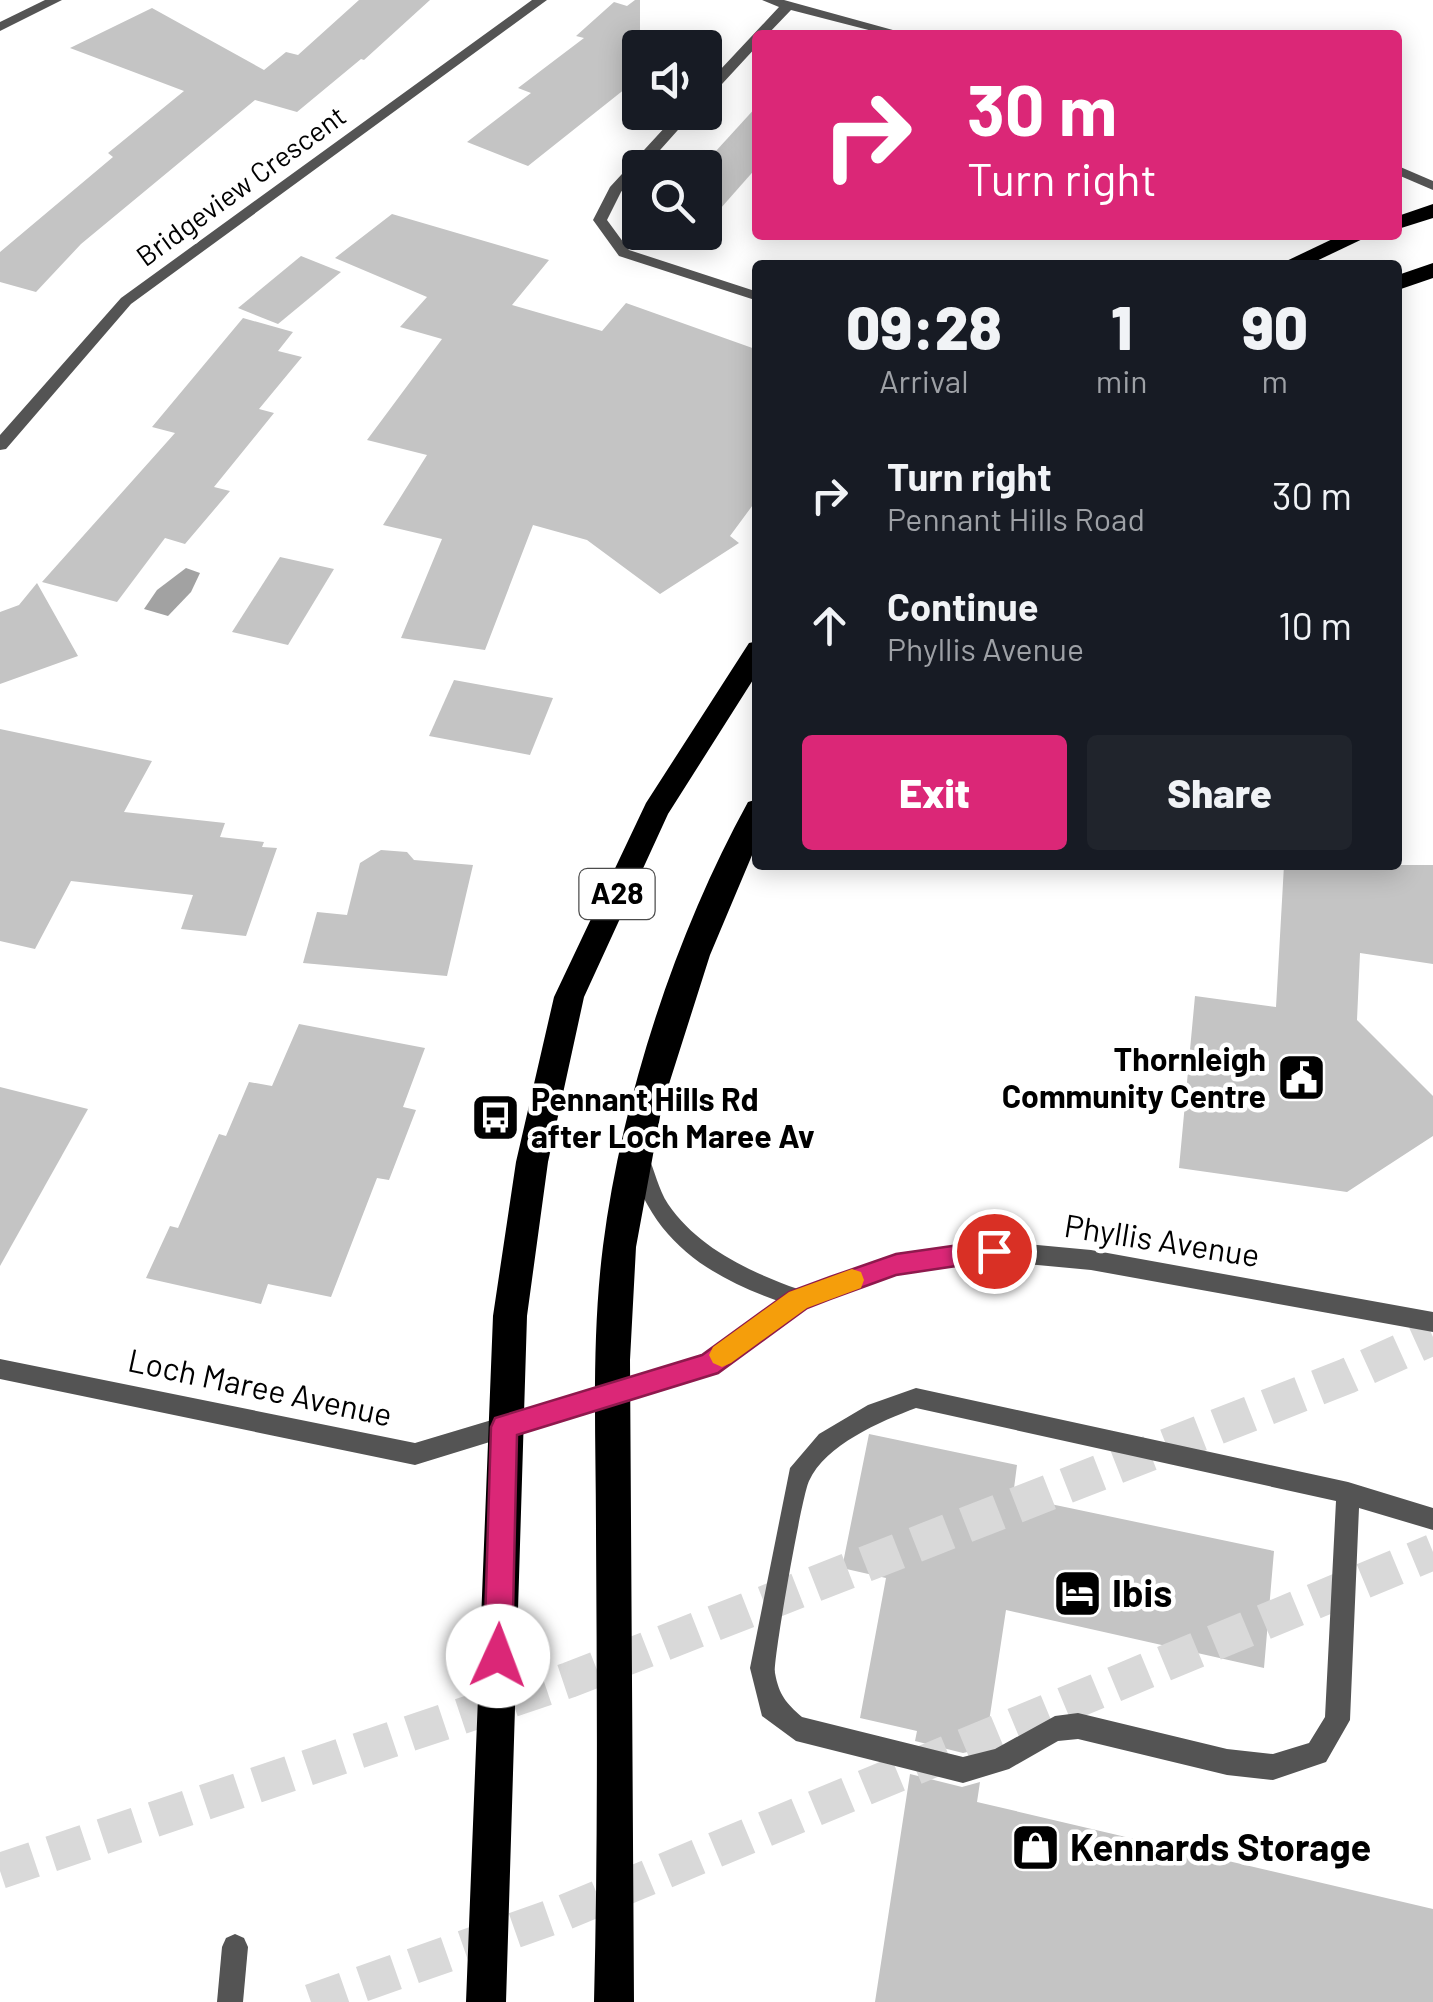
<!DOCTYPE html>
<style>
:root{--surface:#171b24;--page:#20242c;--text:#f1f3f6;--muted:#9ea1a6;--accent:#db2777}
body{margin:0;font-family:Barlow,sans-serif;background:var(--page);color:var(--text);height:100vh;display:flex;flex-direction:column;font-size:38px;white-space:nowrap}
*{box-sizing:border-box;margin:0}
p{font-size:32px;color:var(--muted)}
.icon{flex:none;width:55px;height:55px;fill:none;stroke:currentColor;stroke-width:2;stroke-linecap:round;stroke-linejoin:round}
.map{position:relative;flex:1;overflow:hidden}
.side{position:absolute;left:752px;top:260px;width:650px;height:610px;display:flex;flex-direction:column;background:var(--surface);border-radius:10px;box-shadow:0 5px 25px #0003}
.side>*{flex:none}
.banner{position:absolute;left:752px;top:30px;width:650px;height:210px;border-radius:10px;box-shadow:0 5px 25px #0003;background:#db2777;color:#fff;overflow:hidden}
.controls{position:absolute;left:622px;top:30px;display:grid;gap:20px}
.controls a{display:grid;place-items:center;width:100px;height:100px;border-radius:10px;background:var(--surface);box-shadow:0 5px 25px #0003;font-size:50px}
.pin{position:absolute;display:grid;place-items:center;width:85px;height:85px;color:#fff;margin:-42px;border:5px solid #fff;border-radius:50%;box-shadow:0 2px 10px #0007}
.me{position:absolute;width:110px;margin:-55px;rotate:2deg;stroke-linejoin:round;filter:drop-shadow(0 0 8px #0008)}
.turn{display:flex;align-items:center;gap:35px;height:210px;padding:0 50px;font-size:45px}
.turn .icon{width:130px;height:130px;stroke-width:2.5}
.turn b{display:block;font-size:70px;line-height:85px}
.eta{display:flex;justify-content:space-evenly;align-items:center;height:170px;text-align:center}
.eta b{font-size:60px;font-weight:800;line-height:70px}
.action{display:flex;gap:20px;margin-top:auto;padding:20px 50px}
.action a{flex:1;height:115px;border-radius:10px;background:var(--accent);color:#fff;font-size:40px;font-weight:800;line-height:115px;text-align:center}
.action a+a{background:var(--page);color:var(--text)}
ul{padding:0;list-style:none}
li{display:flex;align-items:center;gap:30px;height:130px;padding:0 50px}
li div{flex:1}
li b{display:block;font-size:38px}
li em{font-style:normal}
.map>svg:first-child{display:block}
.water{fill:#a2a2a2}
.building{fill:#c4c4c4}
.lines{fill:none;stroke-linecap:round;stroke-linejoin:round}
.highway-tunnel{stroke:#d9d9d9;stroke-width:36;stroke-dasharray:36 18;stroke-linecap:butt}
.lane{fill:#545454;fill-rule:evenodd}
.street{fill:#545454;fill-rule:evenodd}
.highway{fill:#000;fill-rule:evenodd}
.route{fill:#db2777;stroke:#8e194d;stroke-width:2.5}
.slow{fill:#f59e0b}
.labels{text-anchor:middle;stroke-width:9;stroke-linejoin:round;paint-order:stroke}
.far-street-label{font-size:28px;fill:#000;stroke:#fff}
.shield{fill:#fff;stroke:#4c4c4c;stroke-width:2.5}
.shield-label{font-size:30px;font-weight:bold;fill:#000}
.poi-label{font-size:32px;font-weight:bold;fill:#000;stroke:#fff;text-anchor:end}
.street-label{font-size:32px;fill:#000;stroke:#fff}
.near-poi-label{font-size:38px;font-weight:bold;fill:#000;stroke:#fff;text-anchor:start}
</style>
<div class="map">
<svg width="1433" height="2002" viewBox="0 0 1433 2002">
<rect width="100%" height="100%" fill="#fff"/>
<!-- water -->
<polygon class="water" points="186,568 200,573 191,592 168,616 144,609 157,590"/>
<!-- building -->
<g class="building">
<polygon points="359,0 430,0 364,60 361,59 297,112 255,100 81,244 36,292 0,282 0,252 113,157 108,153 184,91 70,48 152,8 264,70 286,52 298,55"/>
<polygon points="635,0 640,0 640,77 528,166 467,142 531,93 518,88 584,38 576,36 614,2 627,6"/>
<polygon points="758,105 758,166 705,226 705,163"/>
<polygon points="392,214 549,260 512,305 602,331 626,303 758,350 758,498 730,536 739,543 660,594 587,540 533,525 485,650 401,638 442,539 383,525 427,455 367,440 442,339 400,327 427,297 335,258"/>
<polygon points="301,256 341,272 278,324 238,308"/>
<polygon points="243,318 293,332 278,351 302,357 259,409 274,413 214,487 230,491 185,544 165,538 117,602 42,582 175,433 152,427"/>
<polygon points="280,557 334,569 288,645 232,632"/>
<polygon points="37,583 78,656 0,684 0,612 19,605"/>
<polygon points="454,680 553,698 530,755 429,736"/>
<polygon points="0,729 152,761 124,812 225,823 220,837 264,842 262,847 277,848 246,936 181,929 193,895 71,881 35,949 0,941"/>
<polygon points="381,850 407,852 414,860 473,865 447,976 303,963 317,912 347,915 360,863"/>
<polygon points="1284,865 1433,865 1433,964 1360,953 1357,1020 1433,1096 1433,1136 1347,1192 1179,1168 1195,996 1276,1007"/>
<polygon points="299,1024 425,1048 403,1107 416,1110 389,1180 377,1178 331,1297 268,1284 261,1304 146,1278 170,1226 178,1228 219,1134 226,1136 249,1082 272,1086"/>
<polygon points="0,1087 88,1109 0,1266"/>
<polygon points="869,1434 1017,1465 1013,1496 1274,1551 1264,1668 1006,1610 985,1748 963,1753 915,1741 917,1731 860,1718 886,1578 842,1568"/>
<polygon points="910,1774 962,1787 980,1782 977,1802 1433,1909 1433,2002 875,2002"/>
</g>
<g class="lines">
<!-- highway-tunnel -->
<g class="highway-tunnel">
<polyline points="0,1871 569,1680 1347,1376 1433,1337"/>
<polyline points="311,2002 558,1915 1433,1552"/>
</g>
<!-- lane -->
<g class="lane">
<path d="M916 1388 1348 1482 1433 1508V1530L1359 1508 1350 1720 1326 1762 1273 1780 1227 1775 1078 1739 1058 1741 1009 1769 963 1783 796 1741 762 1716 750 1668 790 1468 819 1434 868 1405ZM916 1408 1336 1501 1325 1717 1309 1743 1273 1754 1227 1749 1078 1713 1055 1716 995 1749 963 1757 802 1717C786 1703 779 1695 775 1673 773 1660 802 1495 809 1481 825 1445 881 1421 916 1408Z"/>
<polygon points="235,1934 244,1938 248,1947 243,2002 217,2002 222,1947 226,1938"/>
</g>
<!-- street -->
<g class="street">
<polygon points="45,0 62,0 0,31 0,22"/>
<polygon points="532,0 547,0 131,304 6,449 0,450 0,435 121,298"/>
<polygon points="762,0 784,0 911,35 888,35 791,10 767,35 758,35 758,45 710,97 705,98 705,86 779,7"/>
<polygon points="679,112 694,112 644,168 640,168 621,192 607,220 629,250 758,292 758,301 619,256 593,220 610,187"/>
<polygon points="1398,166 1433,181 1433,190 1398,175"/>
<path d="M640 1151 647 1154C655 1170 658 1189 668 1204 698 1248 750 1272 798 1289L896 1254 994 1241 1091 1250 1433 1312V1332L1091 1270 994 1261 896 1274 806 1306 717 1372 415 1465 0 1379V1359L415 1443 702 1357 778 1301C703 1274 652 1239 629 1160L633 1154Z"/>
</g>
<!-- highway -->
<g class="highway">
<polygon points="1433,204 1433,218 1398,229 1398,216"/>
<polygon points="1341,235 1371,235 1308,265 1278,265"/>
<polygon points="1433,263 1433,278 1398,290 1398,275"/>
<polygon points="758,641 758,672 668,814 584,997 548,1162 527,1316 506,2002 466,2002 493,1316 516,1162 554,997 646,803 749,643"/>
<path d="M758 799V841L710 955 662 1106 636 1247 630 1360 634 2002H594C598 1846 597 1689 596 1533 596 1437 591 1341 603 1246 622 1097 676 933 748 802Z"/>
</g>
</g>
<!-- route -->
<polygon class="route" points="994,1240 1003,1244 1007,1251 1003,1259 896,1275 830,1299 807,1308 718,1373 517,1435 512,1656 508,1666 498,1670 488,1666 484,1656 491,1427 495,1418 702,1355 789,1292 830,1277 896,1254"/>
<!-- slow -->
<polygon class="slow" points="852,1269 861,1272 864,1280 861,1288 807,1308 731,1363 722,1367 713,1363 709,1355 713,1347 789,1292"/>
<!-- icons -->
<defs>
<symbol id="civic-square" viewBox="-11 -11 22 22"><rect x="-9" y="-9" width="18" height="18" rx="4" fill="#000" stroke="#fff"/><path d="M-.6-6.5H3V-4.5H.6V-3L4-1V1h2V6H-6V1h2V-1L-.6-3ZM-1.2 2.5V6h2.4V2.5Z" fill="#fff"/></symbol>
<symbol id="bus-square" viewBox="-11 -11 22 22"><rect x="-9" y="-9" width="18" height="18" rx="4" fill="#000" stroke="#fff"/><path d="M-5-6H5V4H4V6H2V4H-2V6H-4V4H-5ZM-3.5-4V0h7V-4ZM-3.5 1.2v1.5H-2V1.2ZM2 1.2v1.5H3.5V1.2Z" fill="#fff"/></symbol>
<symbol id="hotel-square" viewBox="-11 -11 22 22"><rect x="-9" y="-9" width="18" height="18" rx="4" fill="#000" stroke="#fff"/><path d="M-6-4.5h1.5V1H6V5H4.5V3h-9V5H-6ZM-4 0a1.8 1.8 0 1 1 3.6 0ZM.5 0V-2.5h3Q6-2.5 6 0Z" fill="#fff"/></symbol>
<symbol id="shop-square" viewBox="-11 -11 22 22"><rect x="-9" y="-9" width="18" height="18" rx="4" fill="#000" stroke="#fff"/><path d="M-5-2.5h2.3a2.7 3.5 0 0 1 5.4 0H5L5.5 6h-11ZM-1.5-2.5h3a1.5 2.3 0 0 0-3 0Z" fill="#fff"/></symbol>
</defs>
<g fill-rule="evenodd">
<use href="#civic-square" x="1274" y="1050" width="55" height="55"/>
<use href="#bus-square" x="468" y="1090" width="55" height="55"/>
<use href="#hotel-square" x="1050" y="1566" width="55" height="55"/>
<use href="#shop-square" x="1008" y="1820" width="55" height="55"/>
</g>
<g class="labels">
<!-- far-street labels -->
<g class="far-street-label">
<text transform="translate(241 186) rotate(-36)" y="10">Bridgeview Crescent</text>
</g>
<!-- shield labels -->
<rect class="shield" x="579.5" y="869" width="75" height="50" rx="8"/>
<g class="shield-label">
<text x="617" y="904">A28</text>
</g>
<!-- poi labels -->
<g class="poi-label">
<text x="1266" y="1071">Thornleigh<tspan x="1266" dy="37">Community Centre</tspan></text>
<text x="531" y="1111" text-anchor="start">Pennant Hills Rd<tspan x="531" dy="37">after Loch Maree Av</tspan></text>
</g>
<!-- street labels -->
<g class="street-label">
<text transform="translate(1162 1241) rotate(9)" y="11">Phyllis Avenue</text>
<text transform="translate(260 1388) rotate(12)" y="11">Loch Maree Avenue</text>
</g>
<!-- near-poi labels -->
<g class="near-poi-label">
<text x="1112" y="1607">Ibis</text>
<text x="1070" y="1861">Kennards Storage</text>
</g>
</g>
</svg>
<div class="controls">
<a><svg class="icon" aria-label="sound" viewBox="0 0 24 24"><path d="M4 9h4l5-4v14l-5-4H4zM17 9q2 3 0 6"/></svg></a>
<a><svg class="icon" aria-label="search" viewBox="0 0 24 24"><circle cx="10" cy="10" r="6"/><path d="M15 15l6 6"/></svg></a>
</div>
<div class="pin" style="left:994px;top:1251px;background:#d93025"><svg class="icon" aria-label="arrive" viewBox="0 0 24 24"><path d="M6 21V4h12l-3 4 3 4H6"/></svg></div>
<svg class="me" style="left:498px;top:1656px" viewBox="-20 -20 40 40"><circle r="19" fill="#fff"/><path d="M0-13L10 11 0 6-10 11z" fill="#db2777"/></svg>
<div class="banner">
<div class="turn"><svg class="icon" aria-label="right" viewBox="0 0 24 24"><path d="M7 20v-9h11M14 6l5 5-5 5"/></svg><div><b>30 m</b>Turn right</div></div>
</div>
<section class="side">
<div class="eta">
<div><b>09:28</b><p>Arrival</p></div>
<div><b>1</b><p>min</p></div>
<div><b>90</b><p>m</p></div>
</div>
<ul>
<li><svg class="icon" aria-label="right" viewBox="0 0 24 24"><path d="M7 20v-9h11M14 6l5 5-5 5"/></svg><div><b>Turn right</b><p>Pennant Hills Road</p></div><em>30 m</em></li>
<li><svg class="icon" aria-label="ahead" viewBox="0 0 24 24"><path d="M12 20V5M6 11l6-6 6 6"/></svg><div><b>Continue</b><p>Phyllis Avenue</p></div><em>10 m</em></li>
</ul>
<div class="action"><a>Exit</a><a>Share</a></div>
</section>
</div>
